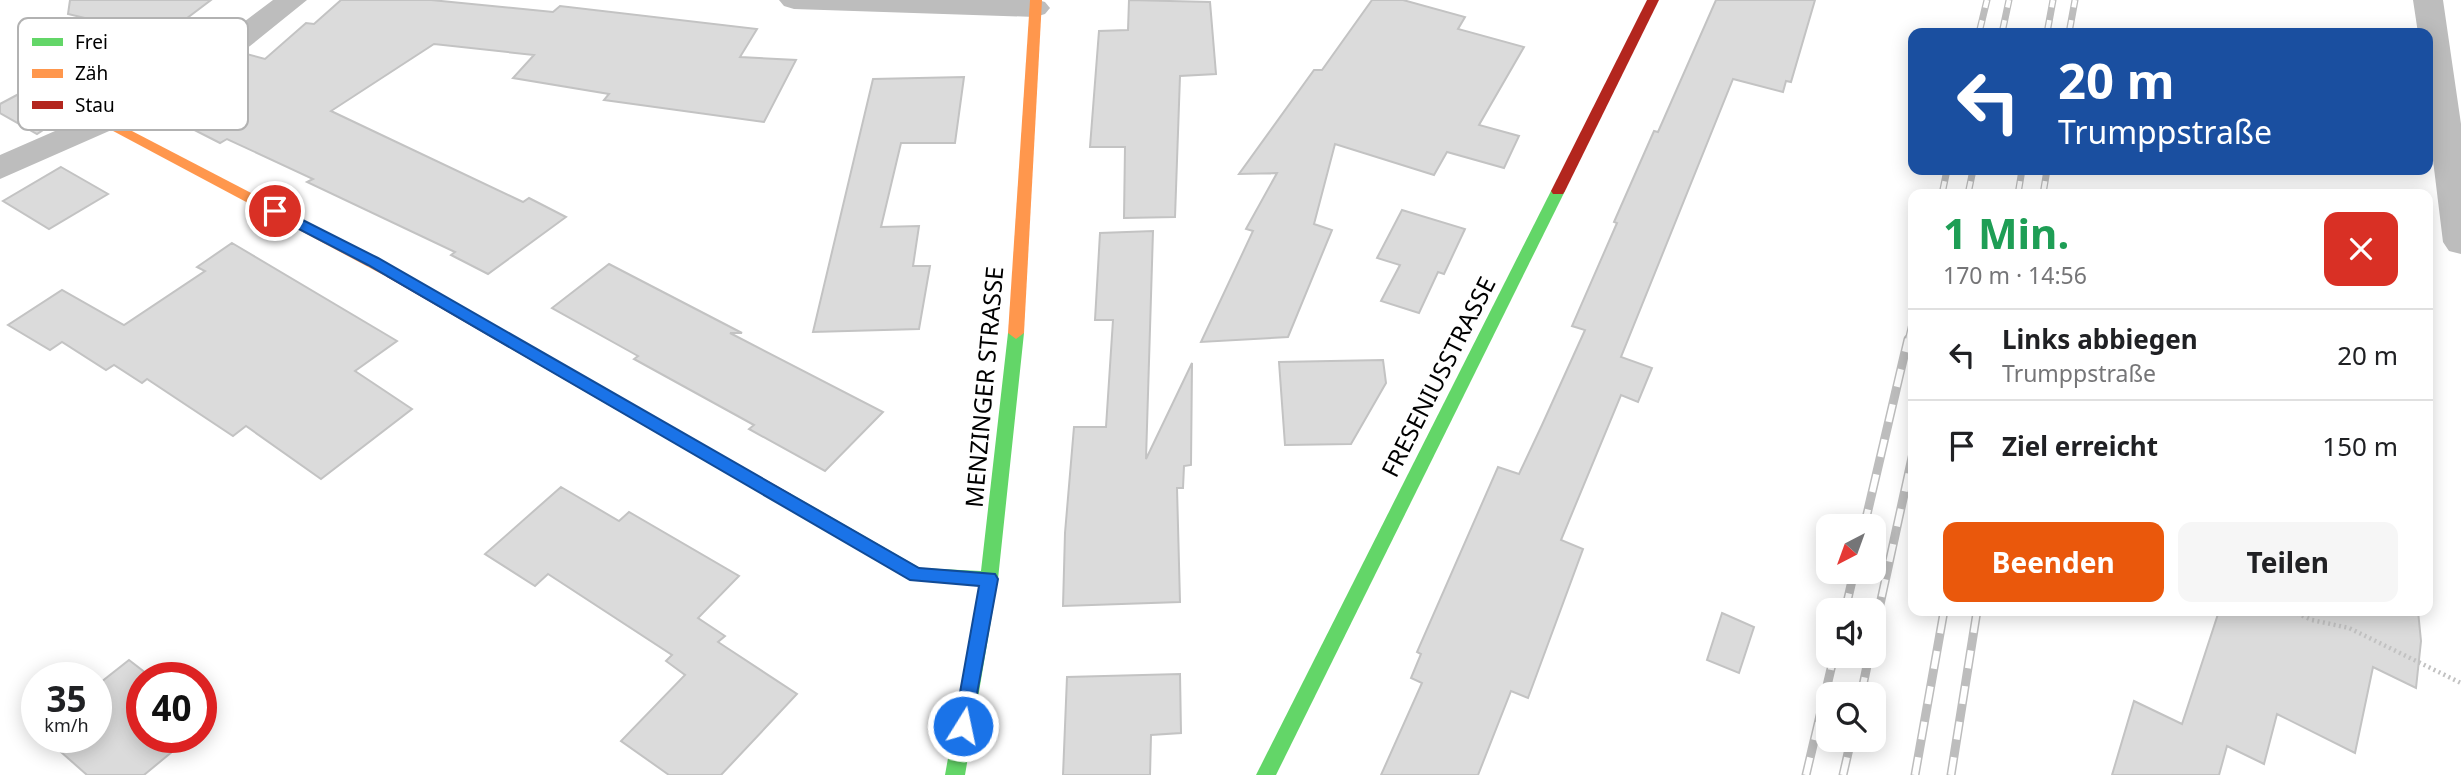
<!DOCTYPE html>
<html lang="de">
<meta charset="utf-8">
<style>
:root{--surface:#fff;--page:#f6f6f6;--text:#202124;--muted:#757577;--line:#e0e0e0;--accent:#ea580c}
body{margin:0;font-family:"Noto Sans",sans-serif;background:var(--page);color:var(--text);height:100vh;display:flex;flex-direction:column;font-size:26px;white-space:nowrap}
*{box-sizing:border-box;margin:0}
p{font-size:23px;color:var(--muted)}
.icon{flex:none;width:38px;height:38px;fill:none;stroke:currentColor;stroke-width:2;stroke-linecap:round;stroke-linejoin:round}
.map{position:relative;flex:1;overflow:hidden}
.details{position:absolute;left:1908px;top:189px;width:525px;height:427px;display:flex;flex-direction:column;background:var(--surface);border-radius:14px;box-shadow:0 4px 18px #0003}
.details>*{flex:none}
.top-card{position:absolute;left:1908px;top:28px;width:525px;height:147px;border-radius:14px;box-shadow:0 4px 18px #0003;background:#1a4fa0;color:#fff;overflow:hidden}
.needle{width:46px;rotate:221deg}
.fabs{position:absolute;left:1816px;top:514px;display:grid;gap:14px}
.fabs a{display:grid;place-items:center;width:70px;height:70px;border-radius:14px;background:var(--surface);box-shadow:0 4px 18px #0003;font-size:35px}
.speed{position:absolute;left:21px;top:662px;display:flex;gap:14px;font-size:35px;font-weight:700;text-align:center}
.speed>*{display:grid;place-content:center;width:91px;height:91px;border-radius:50%;background:var(--surface);box-shadow:0 4px 18px #0003;line-height:1}
.speed small{font-size:18px;font-weight:400}
.speed .limit{border:10px solid #d22;background:#fff;color:#111}
.pin{position:absolute;display:grid;place-items:center;width:60px;height:60px;color:#fff;margin:-30px;border:4px solid #fff;border-radius:50%;box-shadow:0 2px 7px #0007}
.me{position:absolute;width:77px;margin:-38px;rotate:10deg;stroke-linejoin:round;filter:drop-shadow(0 0 5px #0008)}
.turn{display:flex;align-items:center;gap:24px;height:147px;padding:0 35px;font-size:32px}
.turn .icon{width:91px;height:91px;stroke-width:2.5}
.turn b{display:block;font-size:49px;line-height:60px}
.round{display:grid;place-items:center;flex:none;width:74px;height:74px;border-radius:14px;background:var(--page)}
.summary{display:flex;align-items:center;justify-content:space-between;height:119px;padding:0 35px}
h1{font-size:42px;font-weight:700;line-height:52px;color:#1e9e55}
.cta{display:flex;gap:14px;margin-top:auto;padding:14px 35px}
.cta a{flex:1;height:80px;border-radius:14px;background:var(--accent);color:#fff;font-size:28px;font-weight:700;line-height:80px;text-align:center}
.cta a+a{background:var(--page);color:var(--text)}
ul{padding:0;list-style:none}
li{display:flex;align-items:center;gap:21px;height:91px;padding:0 35px;border-top:2px solid var(--line)}
li div{flex:1}
li b{display:block;font-size:26px}
li em{font-style:normal}
.map>svg:first-child{display:block}
.building{fill:#dbdbdb;stroke:#c3c3c3;stroke-width:2}
.lines{fill:none;stroke-linecap:round;stroke-linejoin:round}
.path{stroke:#c2c2c2;stroke-width:4.5;stroke-dasharray:2 3.5;stroke-linecap:butt}
.street{fill:#bdbdbd;fill-rule:evenodd}
.fast{fill:#63d668;fill-rule:evenodd}
.slow{fill:#ff974d;fill-rule:evenodd}
.jam{fill:#b3261e;fill-rule:evenodd}
.rail-far1-casing{stroke:#bdbdbd;stroke-width:7}
.rail-casing{stroke:#bdbdbd;stroke-width:9}
.rail-far1{stroke:#fff;stroke-width:4.5;stroke-dasharray:13;stroke-linecap:butt}
.rail{stroke:#fff;stroke-width:6;stroke-dasharray:18;stroke-linecap:butt}
.route{fill:#1a73e8;stroke:#114b97;stroke-width:2}
.labels{text-anchor:middle;stroke-width:5;stroke-linejoin:round;paint-order:stroke}
.street-label{font-size:24px;fill:#000;stroke:#fff}
.key{fill:#fff;stroke:#b2b2b2;stroke-width:2}
.key-label{font-size:19px;fill:#000}
</style>
<div class="map">
<svg width="2461" height="775" viewBox="0 0 2461 775">
<rect width="100%" height="100%" fill="#fff"/>
<!-- building -->
<g class="building">
<polygon points="70,0 211,0 166,34 206,44 123,93 109,86 37,134 0,113 0,104 30,88 35,91 127,28 68,14"/>
<polygon points="341,0 431,0 553,12 560,6 757,29 740,57 796,60 764,122 604,100 609,94 513,78 534,55 434,44 331,111 523,202 529,198 566,217 488,274 451,255 455,252 307,182 313,179 227,139 220,143 153,109 243,53 265,59 306,23 314,24"/>
<polygon points="1129,0 1210,2 1216,74 1180,76 1175,217 1124,218 1125,147 1090,147 1099,31 1128,30"/>
<polygon points="1372,0 1403,0 1465,17 1458,29 1524,47 1479,125 1519,136 1504,168 1447,152 1434,175 1335,144 1314,224 1332,230 1288,337 1201,342 1253,231 1246,229 1277,173 1239,174 1314,70 1322,70"/>
<polygon points="1716,0 1815,0 1791,82 1786,81 1783,92 1733,79 1621,357 1652,368 1638,402 1621,395 1561,540 1583,549 1528,698 1511,691 1478,775 1381,775 1422,683 1411,678 1421,654 1417,652 1498,467 1519,474 1542,425 1585,330 1572,326 1617,223 1614,222 1654,131 1658,132"/>
<polygon points="964,77 955,143 901,143 881,227 919,226 913,266 930,266 919,329 813,332 873,79"/>
<polygon points="61,167 108,194 49,229 3,201"/>
<polygon points="1402,210 1465,229 1444,274 1438,272 1419,313 1381,301 1400,265 1377,258"/>
<polygon points="1153,231 1146,459 1192,363 1191,465 1184,466 1183,488 1177,488 1180,602 1063,606 1065,533 1074,427 1106,427 1113,320 1095,320 1100,233"/>
<polygon points="232,243 397,341 355,371 412,409 321,479 246,426 233,436 147,379 142,383 114,365 106,370 62,342 50,350 8,325 62,290 124,325 205,271 197,267"/>
<polygon points="609,264 742,333 730,333 883,412 825,471 749,429 754,425 634,359 638,356 552,308"/>
<polygon points="1383,360 1386,383 1351,444 1285,445 1279,362"/>
<polygon points="561,487 619,521 629,512 739,576 698,618 725,636 718,642 797,694 721,775 669,775 621,741 685,675 666,661 672,655 548,574 535,586 485,554"/>
<polygon points="2219,611 2418,611 2421,641 2416,688 2373,667 2355,753 2277,714 2264,764 2227,746 2219,775 2112,775 2134,701 2182,724"/>
<polygon points="1722,613 1754,627 1739,673 1707,660"/>
<polygon points="129,660 151,677 142,677 142,737 190,737 144,775 87,775 44,737 96,737 96,686"/>
<polygon points="1180,674 1181,733 1151,735 1150,775 1063,775 1067,677"/>
</g>
<g class="lines">
<!-- path -->
<polyline class="path" points="2292,611 2312,620 2349,628 2461,683"/>
<!-- street -->
<g class="street">
<polygon points="273,0 307,0 250,46 116,128 0,179 0,155 94,114 228,34"/>
<polygon points="779,0 1038,0 1045,2 1050,8 1045,14 1035,17 794,9 784,6"/>
<polygon points="2413,0 2443,0 2461,124 2461,254 2449,251 2443,242 2427,111 2427,33 2418,33"/>
</g>
<!-- fast -->
<g class="fast">
<polygon points="1558,186 1565,191 1276,775 1256,775 1551,191"/>
<polygon points="1016,327 1024,333 998,579 965,775 945,775 979,586 911,580 779,504 777,499 779,494 785,492 791,494 920,568 981,571 1008,333"/>
</g>
<!-- slow -->
<g class="slow">
<polygon points="1030,0 1042,0 1024,333 1016,339 1008,333"/>
<polygon points="105,117 397,269 399,273 392,278 387,277 100,124 98,121"/>
</g>
<!-- jam -->
<g class="jam">
<polygon points="1647,0 1659,0 1565,191 1563,194 1553,194 1551,191"/>
<polygon points="392,268 791,494 793,499 791,504 785,506 779,504 387,277 385,273"/>
</g>
<defs>
<g id="rail-far1">
<polyline points="1979,33 1987,0"/>
<polyline points="2002,33 2009,0"/>
<polyline points="2047,33 2053,0"/>
<polyline points="2069,33 2075,0"/>
<polyline points="1942,194 1947,170"/>
<polyline points="1968,194 1973,170"/>
<polyline points="2018,194 2022,170"/>
<polyline points="2043,194 2047,170"/>
<polyline points="1908,341 1913,319"/>
</g>
<g id="rail">
<polyline points="1864,527 1908,339"/>
<polyline points="1845,611 1854,572"/>
<polyline points="1874,632 1913,453"/>
<polyline points="1861,695 1869,656"/>
<polyline points="1806,775 1834,656"/>
<polyline points="1843,775 1851,740"/>
<polyline points="1915,775 1944,611"/>
<polyline points="1951,775 1977,611"/>
</g>
</defs>
<!-- rail-far1 casing -->
<use href="#rail-far1" class="rail-far1-casing"/>
<!-- rail casing -->
<use href="#rail" class="rail-casing"/>
<!-- rail-far1 -->
<use href="#rail-far1" class="rail-far1"/>
<!-- rail -->
<use href="#rail" class="rail"/>
</g>
<!-- route -->
<polygon class="route" points="275,206 378,258 919,568 995,574 998,579 970,732 963,735 956,732 954,726 979,586 910,580 368,265 270,214 268,211"/>
<g class="labels">
<!-- street labels -->
<g class="street-label">
<text transform="translate(1439 377) rotate(-63)" y="8">FRESENIUSSTRASSE</text>
<text transform="translate(985 387) rotate(-85)" y="8">MENZINGER STRASSE</text>
</g>
</g>
<!-- legend -->
<rect x="18" y="18" width="230" height="112" rx="10" class="key"/>
<rect x="32" y="38" width="31" height="8" fill="#63d668"/>
<rect x="32" y="69" width="31" height="9" fill="#ff974d"/>
<rect x="32" y="101" width="31" height="8" fill="#b3261e"/>
<g class="key-label">
<text x="75" y="49">Frei</text>
<text x="75" y="80">Zäh</text>
<text x="75" y="112">Stau</text>
</g>
</svg>
<div class="fabs">
<a><svg class="needle" viewBox="-14 -14 28 28"><path d="M0-13l5 13h-10z" fill="#e53935"/><path d="M0 13l5-13h-10z" fill="#757577"/></svg></a>
<a><svg class="icon" aria-label="sound" viewBox="0 0 24 24"><path d="M4 9h4l5-4v14l-5-4H4zM17 9q2 3 0 6"/></svg></a>
<a><svg class="icon" aria-label="search" viewBox="0 0 24 24"><circle cx="10" cy="10" r="6"/><path d="M15 15l6 6"/></svg></a>
</div>
<div class="speed"><div>35<small>km/h</small></div><div class="limit">40</div></div>
<div class="pin" style="left:275px;top:211px;background:#d93025"><svg class="icon" aria-label="arrive" viewBox="0 0 24 24"><path d="M6 21V4h12l-3 4 3 4H6"/></svg></div>
<svg class="me" style="left:963px;top:726px" viewBox="-20 -20 40 40"><circle r="17" fill="#1a73e8" stroke="#fff" stroke-width="3"/><path d="M0-11L8 9 0 5-8 9z" fill="#fff"/></svg>
<div class="top-card">
<div class="turn"><svg class="icon" aria-label="left" viewBox="0 0 24 24"><path d="M17 20v-9H6M10 6l-5 5 5 5"/></svg><div><b>20 m</b>Trumppstraße</div></div>
</div>
<section class="details">
<div class="summary"><div><h1>1 Min.</h1><p>170 m · 14:56</p></div><a class="round" style="background:#d93025;color:#fff"><svg class="icon" aria-label="close" viewBox="0 0 24 24"><path d="M6 6l12 12M18 6L6 18"/></svg></a></div>
<ul>
<li><svg class="icon" aria-label="left" viewBox="0 0 24 24"><path d="M17 20v-9H6M10 6l-5 5 5 5"/></svg><div><b>Links abbiegen</b><p>Trumppstraße</p></div><em>20 m</em></li>
<li><svg class="icon" aria-label="arrive" viewBox="0 0 24 24"><path d="M6 21V4h12l-3 4 3 4H6"/></svg><div><b>Ziel erreicht</b></div><em>150 m</em></li>
</ul>
<div class="cta"><a>Beenden</a><a>Teilen</a></div>
</section>
</div>
